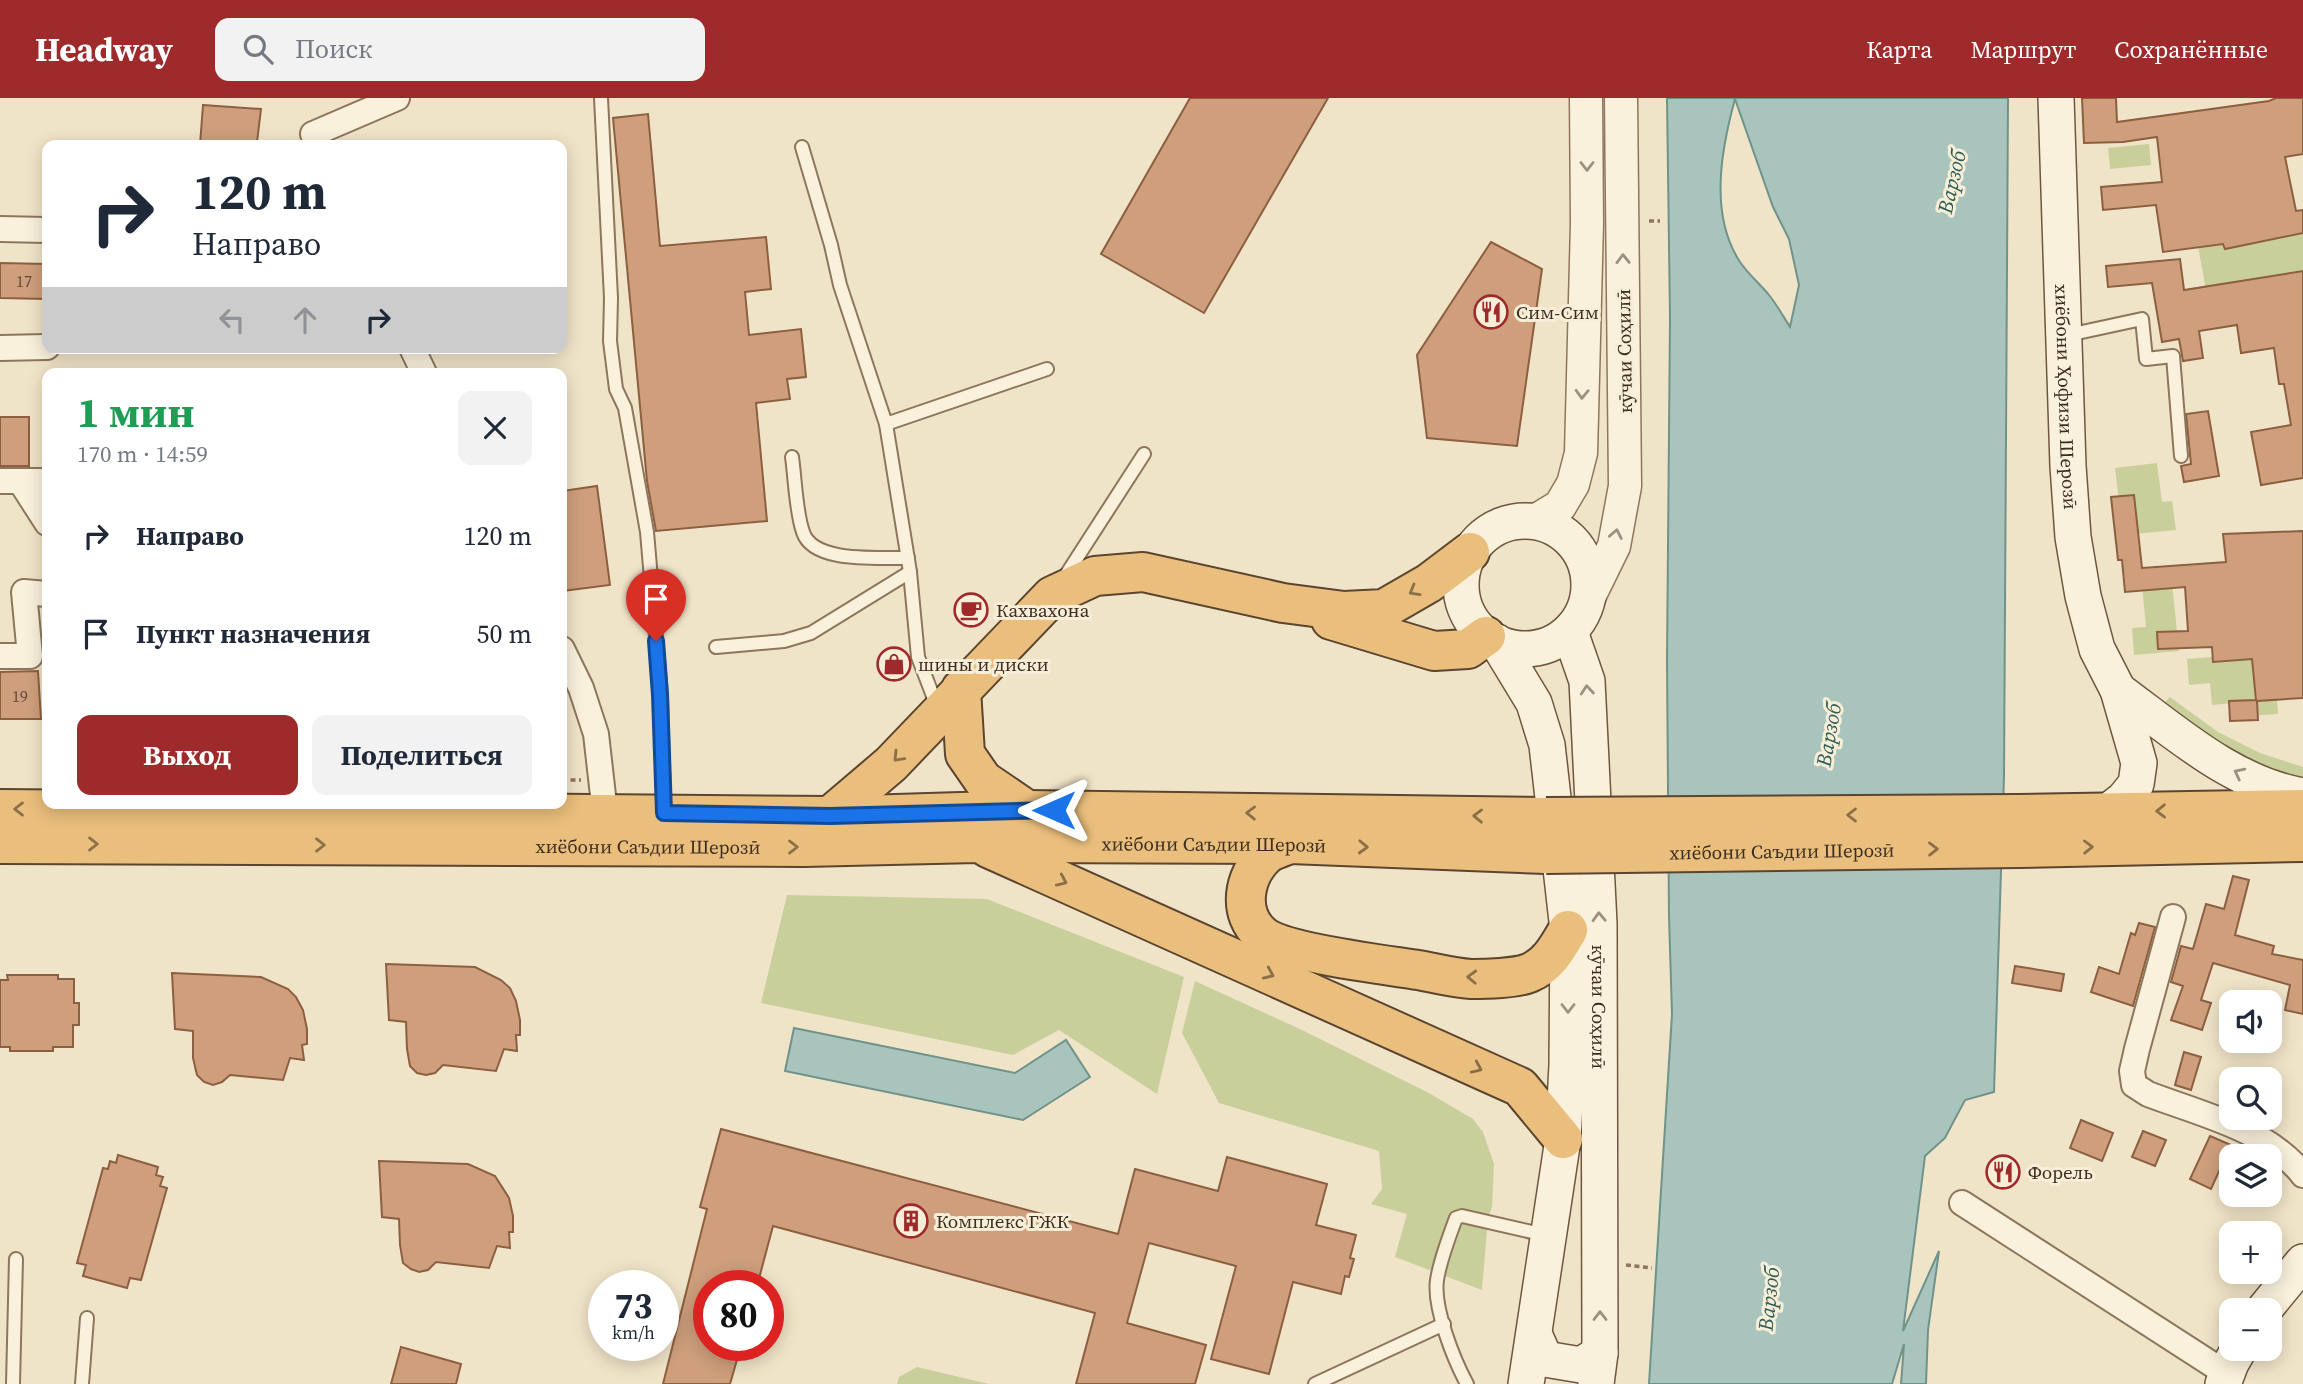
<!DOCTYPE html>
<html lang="ru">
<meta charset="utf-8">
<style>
:root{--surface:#fff;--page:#f2f2f3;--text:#1f2937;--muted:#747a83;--accent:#9e2a2b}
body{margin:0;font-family:"Source Serif 4",serif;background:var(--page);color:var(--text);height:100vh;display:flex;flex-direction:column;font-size:26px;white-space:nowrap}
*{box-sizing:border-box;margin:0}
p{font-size:23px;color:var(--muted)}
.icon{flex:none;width:38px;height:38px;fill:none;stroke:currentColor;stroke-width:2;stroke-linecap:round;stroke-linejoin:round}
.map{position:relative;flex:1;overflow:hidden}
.panel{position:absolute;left:42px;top:270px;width:525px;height:441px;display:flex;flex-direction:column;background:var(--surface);border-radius:14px;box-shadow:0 4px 18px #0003}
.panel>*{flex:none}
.banner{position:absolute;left:42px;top:42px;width:525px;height:214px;border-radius:14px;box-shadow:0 4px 18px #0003;background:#fff;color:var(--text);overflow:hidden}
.fabs{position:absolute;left:2219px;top:892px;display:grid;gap:14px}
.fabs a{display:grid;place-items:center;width:63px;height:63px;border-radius:14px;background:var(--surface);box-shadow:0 4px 18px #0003;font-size:35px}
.speed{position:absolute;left:588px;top:1172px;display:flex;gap:14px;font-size:35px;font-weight:700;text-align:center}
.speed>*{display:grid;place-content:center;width:91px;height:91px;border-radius:50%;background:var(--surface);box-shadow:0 4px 18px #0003;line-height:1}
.speed small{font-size:18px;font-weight:400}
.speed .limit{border:10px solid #d22;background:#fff;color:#111}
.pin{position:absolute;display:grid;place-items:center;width:60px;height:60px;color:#fff;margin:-72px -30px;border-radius:50% 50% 50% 0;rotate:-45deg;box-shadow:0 0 7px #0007}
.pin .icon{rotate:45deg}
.me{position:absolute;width:77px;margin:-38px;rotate:270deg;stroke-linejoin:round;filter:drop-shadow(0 0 5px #0008)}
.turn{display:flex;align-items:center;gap:24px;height:147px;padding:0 35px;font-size:32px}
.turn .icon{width:91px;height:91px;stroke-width:2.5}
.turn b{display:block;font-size:49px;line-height:60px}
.lanes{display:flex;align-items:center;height:66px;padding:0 35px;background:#0003;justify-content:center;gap:35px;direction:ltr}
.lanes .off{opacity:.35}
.round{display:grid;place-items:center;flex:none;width:74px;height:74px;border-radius:14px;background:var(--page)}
.headline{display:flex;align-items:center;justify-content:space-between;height:119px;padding:0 35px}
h1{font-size:42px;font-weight:700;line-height:52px;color:#1e9e55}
.cta{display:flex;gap:14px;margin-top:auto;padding:14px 35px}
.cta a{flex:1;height:80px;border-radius:14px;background:var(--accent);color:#fff;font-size:28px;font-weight:700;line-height:80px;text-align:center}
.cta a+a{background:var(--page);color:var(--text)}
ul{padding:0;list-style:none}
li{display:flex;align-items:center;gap:21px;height:98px;padding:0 35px}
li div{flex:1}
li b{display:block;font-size:26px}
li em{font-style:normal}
header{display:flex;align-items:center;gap:42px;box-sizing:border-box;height:98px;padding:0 35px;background:var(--accent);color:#fff}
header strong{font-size:33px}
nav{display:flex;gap:38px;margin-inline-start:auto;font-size:24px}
.search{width:490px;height:63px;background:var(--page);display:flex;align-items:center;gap:18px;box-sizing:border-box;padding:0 24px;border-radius:14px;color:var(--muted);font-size:26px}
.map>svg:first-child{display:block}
.green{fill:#c9cf9b}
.water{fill:#a9c4bc;stroke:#6f938a;stroke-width:2;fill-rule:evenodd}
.building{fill:#cf9f7d;stroke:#8d5f41;stroke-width:2}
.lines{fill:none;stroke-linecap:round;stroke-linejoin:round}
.service-casing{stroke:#8d765c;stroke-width:16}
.minor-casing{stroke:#8d765c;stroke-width:28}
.tertiary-casing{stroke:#8d765c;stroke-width:35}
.secondary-casing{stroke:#6f573f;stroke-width:38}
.trunk-casing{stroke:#5b4430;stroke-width:42}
.path{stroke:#8d765c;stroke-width:3.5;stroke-dasharray:5 3.5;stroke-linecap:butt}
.service{stroke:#faf1dc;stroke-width:12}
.minor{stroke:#faf1dc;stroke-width:24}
.tertiary{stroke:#faf1dc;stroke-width:32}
.secondary{stroke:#faf1dc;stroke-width:35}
.trunk{stroke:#eabe7c;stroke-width:38}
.trunk-bridge-casing{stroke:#5b4430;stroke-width:42;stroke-linecap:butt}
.trunk-bridge{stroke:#eabe7c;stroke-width:38}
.oneway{stroke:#9c907e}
.oneway2{stroke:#8b6f49}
.route-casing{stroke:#114b97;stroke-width:18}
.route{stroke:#1a73e8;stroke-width:12}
.labels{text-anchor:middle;stroke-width:6;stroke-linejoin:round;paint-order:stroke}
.number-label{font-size:16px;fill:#624a37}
.poi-label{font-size:19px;fill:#3d2e20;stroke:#f7eed8;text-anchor:start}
.street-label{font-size:19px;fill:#3d2e20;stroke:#f7eed8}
.water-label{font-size:21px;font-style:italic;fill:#2f5d5a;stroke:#f7eed8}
</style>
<header>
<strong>Headway</strong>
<div class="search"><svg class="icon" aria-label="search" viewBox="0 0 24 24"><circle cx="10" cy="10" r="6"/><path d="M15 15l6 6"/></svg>Поиск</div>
<nav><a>Карта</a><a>Маршрут</a><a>Сохранённые</a></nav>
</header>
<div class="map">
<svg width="2303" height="1286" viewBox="0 0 2303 1286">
<rect width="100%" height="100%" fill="#f0e4c8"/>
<!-- green -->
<g class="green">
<polygon points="2149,46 2151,67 2110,71 2108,50"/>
<polygon points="2303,125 2303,176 2206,192 2197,143"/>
<polygon points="2157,365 2162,404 2172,403 2176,432 2123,437 2115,370"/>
<polygon points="2172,485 2179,553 2134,557 2132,530 2146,529 2142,488"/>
<polygon points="2273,554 2278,616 2246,618 2245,604 2212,607 2210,585 2189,587 2187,561"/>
<polygon points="2170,599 2218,634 2260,655 2303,669 2303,680 2256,665 2212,643 2162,607"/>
<polygon points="787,797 987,801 1184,879 1157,996 1059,932 1013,957 761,905"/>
<polygon points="1195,883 1302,932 1427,994 1473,1021 1483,1034 1494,1066 1492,1109 1488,1120 1482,1192 1395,1159 1407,1116 1371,1106 1382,1091 1379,1053 1219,1005 1182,935"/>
<polygon points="917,1269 989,1286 897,1286 899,1279"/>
</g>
<!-- water -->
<g class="water">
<path d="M1667 0H2008L2004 678 1994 994 1965 1002 1945 1040 1925 1058 1903 1233 1939 1153 1928 1232 1926 1286H1901L1904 1246 1892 1286H1649L1672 916 1669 818 1667 562 1670 220ZM1735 1 1773 109 1789 141 1799 187 1790 229C1783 218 1777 207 1769 197 1760 186 1748 176 1740 164 1709 117 1721 52 1735 1Z"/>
<polygon points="794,930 1015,975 1066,942 1090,979 1023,1022 785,973"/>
</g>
<!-- building -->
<g class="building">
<polygon points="1190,0 1328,0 1204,215 1101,156"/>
<polygon points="2082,0 2116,0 2117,24 2269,3 2276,0 2303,0 2303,56 2285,59 2296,113 2303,112 2303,135 2225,151 2223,146 2163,154 2156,107 2103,112 2101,89 2162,84 2157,39 2123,44 2084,45"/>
<polygon points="203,7 261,11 257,44 200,47"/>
<polygon points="648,16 660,148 766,139 771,191 745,194 749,237 801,231 806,279 787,281 790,301 756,305 767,423 656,433 647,383 613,20"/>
<polygon points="1491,144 1542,171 1517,348 1427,340 1417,257"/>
<polygon points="2180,161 2184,192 2303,173 2303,380 2261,387 2251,334 2291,327 2284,286 2279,286 2274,250 2241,255 2237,227 2199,233 2203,260 2183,263 2179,241 2162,244 2152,185 2108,189 2106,168"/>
<polygon points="0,165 47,166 47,201 0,200"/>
<polygon points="2208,313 2219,378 2184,384 2181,368 2191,366 2186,316"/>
<rect x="0" y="319" width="29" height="49"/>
<polygon points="597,388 610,487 562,493 562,393"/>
<polygon points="2134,397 2142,470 2226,464 2223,436 2303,433 2303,600 2257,603 2258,622 2230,623 2229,603 2256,602 2252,561 2213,564 2212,549 2158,551 2157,534 2188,533 2185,489 2125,494 2122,462 2118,462 2111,399"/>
<polygon points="38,573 41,621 0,621 0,574"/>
<polygon points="2233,778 2249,782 2235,837 2274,848 2272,856 2303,862 2303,916 2285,912 2290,887 2213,865 2201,902 2211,905 2202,932 2171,922 2183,888 2171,884 2181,848 2193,851 2206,806 2224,811"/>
<polygon points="2139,825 2155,829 2133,908 2091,894 2099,869 2119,876 2131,835 2135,837"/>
<polygon points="386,866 475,869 501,882 510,890 516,903 520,922 520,937 516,937 517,953 504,951 496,973 443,967 435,975 426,977 417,975 410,968 407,951 406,924 389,922"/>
<polygon points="2015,868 2064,876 2061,893 2012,885"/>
<polygon points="172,875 261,879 288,891 296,899 303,912 307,931 307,946 302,947 304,962 290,960 283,982 230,977 222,984 213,987 204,984 197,977 193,960 193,933 175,931"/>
<polygon points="7,877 58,877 58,881 74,881 74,905 79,905 79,927 73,927 73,949 53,949 53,953 10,953 10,949 0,949 0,882 8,882"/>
<polygon points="2184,954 2201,959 2191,992 2175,987"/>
<polygon points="2081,1022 2113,1035 2102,1063 2070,1050"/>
<polygon points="721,1031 1118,1136 1135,1071 1218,1093 1227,1059 1327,1086 1316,1127 1356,1137 1350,1160 1354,1161 1349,1179 1345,1178 1341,1196 1293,1184 1269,1276 1211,1261 1236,1168 1149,1145 1127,1225 1206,1247 1195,1286 1076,1286 1095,1215 773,1128 757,1188 709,1188 709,1248 741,1248 730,1286 663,1286 707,1111 700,1109"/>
<polygon points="2143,1033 2166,1042 2155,1068 2132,1059"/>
<polygon points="2210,1038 2231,1047 2211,1091 2190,1081"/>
<polygon points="118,1057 158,1069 156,1077 163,1079 160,1088 167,1090 141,1182 130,1180 127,1190 83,1178 86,1167 77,1165 103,1070 108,1071 110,1063 116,1065"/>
<polygon points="379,1063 468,1066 495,1078 509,1100 513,1118 513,1134 509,1134 510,1150 497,1148 489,1170 436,1164 428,1172 419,1174 411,1171 403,1165 400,1147 399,1121 382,1119"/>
<polygon points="401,1249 461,1266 456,1286 391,1286"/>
</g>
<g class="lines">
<defs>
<g id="service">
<polyline points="601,0 611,200 610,243 616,291 625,310 647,434 661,597 664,711"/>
<polyline points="802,49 831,147 840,187 886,326 910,474 918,559 938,611"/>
<polyline points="2068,237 2142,221 2146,261 2173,258 2181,358"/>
<polyline points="886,326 1047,271"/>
<path d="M792 359C795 380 796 415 803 434 813 466 880 459 908 460"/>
<polyline points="1064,480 1144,356"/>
<polyline points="716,549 784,543 811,535 910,474"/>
<polyline points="13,1286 16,1161"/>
<polyline points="82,1286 87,1220"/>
<polyline points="1315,1286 1444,1226"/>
<path d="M1467 1286C1454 1262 1433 1210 1437 1182 1440 1162 1449 1139 1456 1120L1462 1118 1545 1137"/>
</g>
<g id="minor">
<polyline points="318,47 313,36 397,0"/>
<polyline points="0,131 47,132"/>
<polyline points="0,250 47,249"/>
<polyline points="412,250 424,275"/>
<polyline points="0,383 47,383"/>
<polyline points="20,383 47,425"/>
<polyline points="562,551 581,590 596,636 605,715"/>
<polyline points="0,558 30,558 24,494 47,496"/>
<path d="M2173 819 2137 951 2132 973 2134 987 2148 996C2200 1016 2268 1031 2303 1077"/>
<polyline points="1962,1105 2227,1276"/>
</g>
<g id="tertiary">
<polyline points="1535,423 1560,408 1573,386 1581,355 1587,125 1586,0"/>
<polyline points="1589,499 1614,448 1625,388 1621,0"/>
</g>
<g id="secondary">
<path id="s1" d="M2056 0 2068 368 2073 439 2083 498 2097 551 2118 592 2139 665 2136 686 2124 701 2106 715"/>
<circle cx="1525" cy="487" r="64"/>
<path id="s2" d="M1570 534 1587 583 1599 826 1600 1255 1596 1286"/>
<polyline points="1497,544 1534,605 1547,647 1568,832 1567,967 1563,1041 1526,1286"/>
<path d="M2118 592C2174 633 2232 686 2303 698"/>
<polyline points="2263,1213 2303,1164"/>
<polyline points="1534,1236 1545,1261 1581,1267 1600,1255"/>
<polyline points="2223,1286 2231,1265 2239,1251"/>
</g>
<g id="trunk">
<polyline points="1331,522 1434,553 1468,551 1486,538"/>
<polyline points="961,591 965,656 983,682 1027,712"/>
<polyline points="0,711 830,718 1027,712 1546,719"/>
<polyline points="2018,716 2303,711"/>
<polyline points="830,718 891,666 1052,498 1095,478 1143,474 1283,505 1344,513 1384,511 1429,485 1470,454"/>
<path id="s3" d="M0 746 804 749 977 745 1290 746 1546 756"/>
<path d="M1290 746C1283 749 1272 752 1266 757 1243 778 1237 816 1262 837 1284 855 1386 867 1418 872 1435 875 1453 880 1471 881 1485 881 1517 880 1529 875 1549 867 1558 849 1568 832"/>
<polyline points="988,750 1520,989 1563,1041"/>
<polyline points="2019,750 2303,744"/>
</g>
</defs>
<!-- service casing -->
<use href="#service" class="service-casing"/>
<!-- minor casing -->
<use href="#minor" class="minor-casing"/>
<!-- tertiary casing -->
<use href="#tertiary" class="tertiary-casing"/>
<!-- secondary casing -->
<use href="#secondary" class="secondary-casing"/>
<!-- trunk casing -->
<use href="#trunk" class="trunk-casing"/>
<!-- path -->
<g class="path">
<polyline points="1649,123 1660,123"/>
<polyline points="562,682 581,682"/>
<polyline points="1626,1167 1652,1170"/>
</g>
<!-- service -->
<use href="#service" class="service"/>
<!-- minor -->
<use href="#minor" class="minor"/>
<!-- tertiary -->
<use href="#tertiary" class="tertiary"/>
<!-- secondary -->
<use href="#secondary" class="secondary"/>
<!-- trunk -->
<use href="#trunk" class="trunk"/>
<defs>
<g id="trunk-bridge">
<polyline points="1546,719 2018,716"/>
<path id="s4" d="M1546 756 2019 750"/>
</g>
</defs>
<!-- trunk-bridge casing -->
<use href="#trunk-bridge" class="trunk-bridge-casing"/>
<!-- trunk-bridge -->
<use href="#trunk-bridge" class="trunk-bridge"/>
</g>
<!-- one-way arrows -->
<defs><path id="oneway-chevron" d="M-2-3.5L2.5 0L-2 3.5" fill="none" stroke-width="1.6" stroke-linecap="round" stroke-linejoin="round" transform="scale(1.75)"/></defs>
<g class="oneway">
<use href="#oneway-chevron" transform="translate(1587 68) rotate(90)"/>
<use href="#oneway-chevron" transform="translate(1623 161) rotate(-91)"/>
<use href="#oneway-chevron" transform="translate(1582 296) rotate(92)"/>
<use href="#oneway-chevron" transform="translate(1616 436) rotate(-79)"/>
<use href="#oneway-chevron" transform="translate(1587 592) rotate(-95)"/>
<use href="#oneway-chevron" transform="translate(2239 675) rotate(-153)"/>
<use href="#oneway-chevron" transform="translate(1599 819) rotate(-92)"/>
<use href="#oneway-chevron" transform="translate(1568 910) rotate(90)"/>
<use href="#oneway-chevron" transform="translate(1600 1218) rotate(-90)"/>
</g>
<g class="oneway2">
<use href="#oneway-chevron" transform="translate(1414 493) rotate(150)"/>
<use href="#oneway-chevron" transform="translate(898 659) rotate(134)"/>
<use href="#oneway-chevron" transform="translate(19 711) rotate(-180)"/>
<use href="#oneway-chevron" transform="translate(2161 713) rotate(179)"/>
<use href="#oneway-chevron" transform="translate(1251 715) rotate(-179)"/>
<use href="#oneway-chevron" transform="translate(1852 717) rotate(180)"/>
<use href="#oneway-chevron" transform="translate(1478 718) rotate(-179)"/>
<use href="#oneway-chevron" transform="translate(93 746)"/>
<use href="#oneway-chevron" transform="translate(320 747)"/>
<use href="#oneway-chevron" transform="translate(793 749)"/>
<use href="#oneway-chevron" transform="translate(1363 749) rotate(2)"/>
<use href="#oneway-chevron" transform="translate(2088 749) rotate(-1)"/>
<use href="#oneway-chevron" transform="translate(1933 751) rotate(-1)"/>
<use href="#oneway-chevron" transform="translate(1062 783) rotate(24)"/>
<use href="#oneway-chevron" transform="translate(1269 876) rotate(24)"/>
<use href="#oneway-chevron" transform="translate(1472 879) rotate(-178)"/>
<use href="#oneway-chevron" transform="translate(1477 970) rotate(24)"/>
</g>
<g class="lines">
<defs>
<polyline id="route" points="656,543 660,597 664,715 830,718 1054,712"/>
</defs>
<!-- route casing -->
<use href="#route" class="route-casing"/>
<!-- route -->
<use href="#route" class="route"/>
</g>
<!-- icons -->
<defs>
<symbol id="restaurant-ring" viewBox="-11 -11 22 22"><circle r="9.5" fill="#f7eed8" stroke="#9e2a2b" stroke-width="1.5"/><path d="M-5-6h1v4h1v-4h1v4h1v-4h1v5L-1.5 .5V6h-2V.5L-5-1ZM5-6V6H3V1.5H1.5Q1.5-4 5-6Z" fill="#9e2a2b"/></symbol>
<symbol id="cafe-ring" viewBox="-11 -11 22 22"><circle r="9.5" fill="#f7eed8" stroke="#9e2a2b" stroke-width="1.5"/><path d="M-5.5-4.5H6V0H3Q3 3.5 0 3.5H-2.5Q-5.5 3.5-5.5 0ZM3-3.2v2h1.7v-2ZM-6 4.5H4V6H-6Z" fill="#9e2a2b"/></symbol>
<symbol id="shop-ring" viewBox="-11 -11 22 22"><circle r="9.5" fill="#f7eed8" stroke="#9e2a2b" stroke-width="1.5"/><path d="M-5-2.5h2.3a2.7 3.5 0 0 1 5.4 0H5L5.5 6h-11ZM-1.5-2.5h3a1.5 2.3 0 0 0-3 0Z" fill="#9e2a2b"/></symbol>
<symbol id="building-ring" viewBox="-11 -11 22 22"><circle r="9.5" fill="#f7eed8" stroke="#9e2a2b" stroke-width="1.5"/><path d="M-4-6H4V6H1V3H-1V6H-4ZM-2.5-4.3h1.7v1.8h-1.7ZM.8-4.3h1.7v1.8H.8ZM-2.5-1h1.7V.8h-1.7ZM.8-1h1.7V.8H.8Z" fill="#9e2a2b"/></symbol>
</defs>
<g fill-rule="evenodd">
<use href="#restaurant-ring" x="1472" y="195" width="38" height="38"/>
<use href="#cafe-ring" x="952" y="493" width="38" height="38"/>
<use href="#shop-ring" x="875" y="547" width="38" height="38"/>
<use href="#restaurant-ring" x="1984" y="1055" width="38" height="38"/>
<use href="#building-ring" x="892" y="1104" width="38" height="38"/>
</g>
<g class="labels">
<!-- number labels -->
<g class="number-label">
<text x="24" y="189">17</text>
<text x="20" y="604">19</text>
</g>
<!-- poi labels -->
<g class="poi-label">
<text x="1516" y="221">Сим-Сим</text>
<text x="996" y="519">Кахвахона</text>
<text x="918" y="573">шины и диски</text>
<text x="2028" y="1081">Форель</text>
<text x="936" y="1130">Комплекс ГЖК</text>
</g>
<!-- street labels -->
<g class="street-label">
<text transform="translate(1624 253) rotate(-91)" y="7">кӯчаи Соҳилӣ</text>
<text dy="7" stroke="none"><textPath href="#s1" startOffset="299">хиёбони Ҳофизи Шерозӣ</textPath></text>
<text dy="7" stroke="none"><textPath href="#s3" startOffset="1214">хиёбони Саъдии Шерозӣ</textPath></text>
<text dy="7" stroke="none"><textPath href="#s3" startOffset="648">хиёбони Саъдии Шерозӣ</textPath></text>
<text dy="7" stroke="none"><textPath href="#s4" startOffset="236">хиёбони Саъдии Шерозӣ</textPath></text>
<text dy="7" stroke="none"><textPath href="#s2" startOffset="378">кӯчаи Соҳилӣ</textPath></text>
</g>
<!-- water labels -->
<g class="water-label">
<text transform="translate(1952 84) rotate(-77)" y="7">Варзоб</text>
<text transform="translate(1829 637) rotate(-80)" y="7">Варзоб</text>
<text transform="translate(1769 1201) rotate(-84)" y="7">Варзоб</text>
</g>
</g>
</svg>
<div class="fabs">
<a><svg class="icon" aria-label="sound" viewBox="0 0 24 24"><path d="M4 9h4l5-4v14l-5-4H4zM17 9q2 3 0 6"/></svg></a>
<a><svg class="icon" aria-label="search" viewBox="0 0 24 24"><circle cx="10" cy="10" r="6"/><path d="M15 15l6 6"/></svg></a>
<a><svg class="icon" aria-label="layers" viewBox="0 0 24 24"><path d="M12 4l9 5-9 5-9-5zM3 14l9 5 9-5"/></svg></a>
<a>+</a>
<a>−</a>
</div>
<div class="speed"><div>73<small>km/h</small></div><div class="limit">80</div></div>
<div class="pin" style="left:656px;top:543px;background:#d93025"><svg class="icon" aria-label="arrive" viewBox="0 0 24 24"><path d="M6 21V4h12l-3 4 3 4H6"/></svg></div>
<svg class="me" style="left:1054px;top:712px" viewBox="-20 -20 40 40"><path d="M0-17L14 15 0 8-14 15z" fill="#1a73e8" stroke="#fff" stroke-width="4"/></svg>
<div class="banner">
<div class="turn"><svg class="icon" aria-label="right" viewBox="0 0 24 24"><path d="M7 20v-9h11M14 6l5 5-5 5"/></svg><div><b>120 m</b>Направо</div></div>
<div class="lanes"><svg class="icon off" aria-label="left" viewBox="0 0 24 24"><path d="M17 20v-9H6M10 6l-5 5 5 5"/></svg><svg class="icon off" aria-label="ahead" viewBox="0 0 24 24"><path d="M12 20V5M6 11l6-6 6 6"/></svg><svg class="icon" aria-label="right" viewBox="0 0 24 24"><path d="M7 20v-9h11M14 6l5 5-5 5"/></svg></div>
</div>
<section class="panel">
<div class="headline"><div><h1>1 мин</h1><p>170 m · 14:59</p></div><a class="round"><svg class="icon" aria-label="close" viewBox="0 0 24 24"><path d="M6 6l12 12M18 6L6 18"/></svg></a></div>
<ul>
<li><svg class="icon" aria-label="right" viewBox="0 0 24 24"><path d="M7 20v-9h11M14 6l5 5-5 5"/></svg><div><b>Направо</b></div><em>120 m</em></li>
<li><svg class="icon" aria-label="arrive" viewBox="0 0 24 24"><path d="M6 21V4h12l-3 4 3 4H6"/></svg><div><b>Пункт назначения</b></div><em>50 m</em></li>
</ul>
<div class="cta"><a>Выход</a><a>Поделиться</a></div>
</section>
</div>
